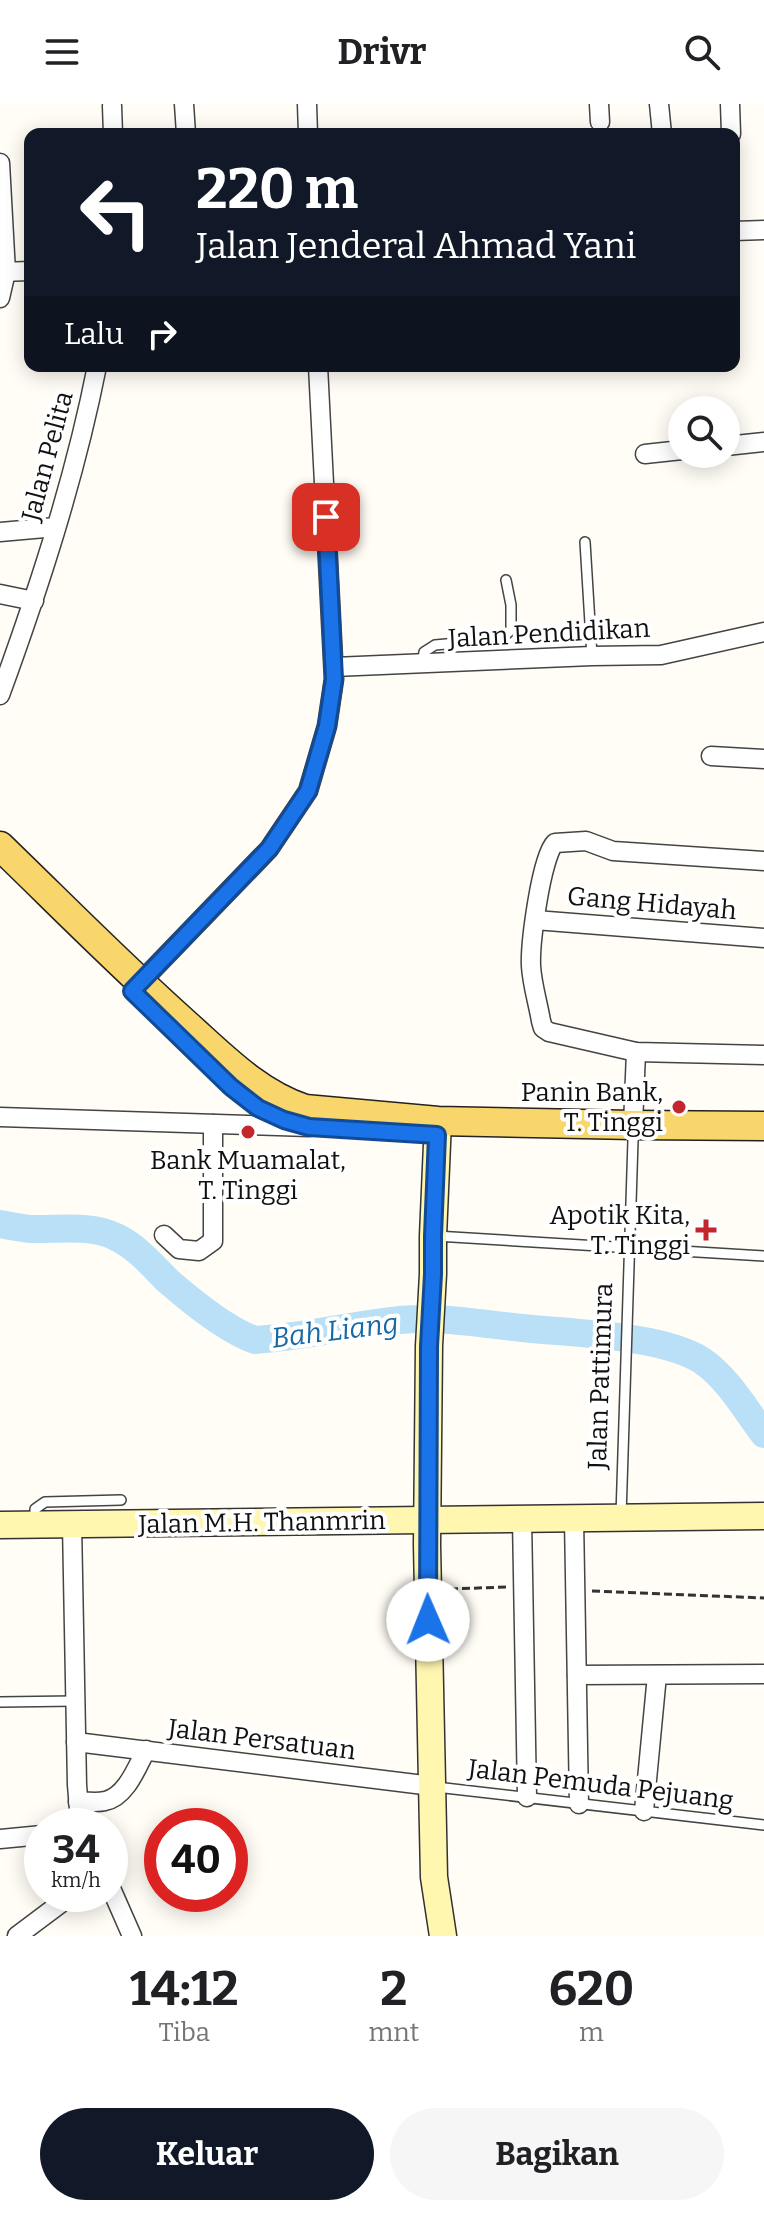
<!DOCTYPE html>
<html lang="id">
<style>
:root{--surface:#fff;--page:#f6f6f6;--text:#202124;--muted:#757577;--accent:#111827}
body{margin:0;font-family:Bitter,serif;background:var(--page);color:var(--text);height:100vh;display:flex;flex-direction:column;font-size:30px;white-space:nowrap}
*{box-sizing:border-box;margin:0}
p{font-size:26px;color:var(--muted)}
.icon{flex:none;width:44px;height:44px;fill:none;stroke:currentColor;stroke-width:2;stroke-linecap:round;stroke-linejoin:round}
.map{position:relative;height:1832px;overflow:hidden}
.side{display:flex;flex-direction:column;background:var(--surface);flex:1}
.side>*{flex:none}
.top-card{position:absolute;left:24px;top:24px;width:716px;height:244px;border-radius:16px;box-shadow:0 4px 20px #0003;background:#111827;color:#fff;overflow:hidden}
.controls{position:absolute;left:668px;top:292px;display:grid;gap:16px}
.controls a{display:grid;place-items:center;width:72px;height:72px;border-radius:50%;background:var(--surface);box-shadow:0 4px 20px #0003;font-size:40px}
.speed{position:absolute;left:24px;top:1704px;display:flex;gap:16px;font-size:40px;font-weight:700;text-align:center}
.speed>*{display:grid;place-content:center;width:104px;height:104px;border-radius:50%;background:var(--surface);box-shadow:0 4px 20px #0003;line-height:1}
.speed small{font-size:20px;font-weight:400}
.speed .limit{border:12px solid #d22;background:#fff;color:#111}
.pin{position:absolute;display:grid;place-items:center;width:68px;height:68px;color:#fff;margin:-34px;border-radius:16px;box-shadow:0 4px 12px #0006}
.me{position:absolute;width:88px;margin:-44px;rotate:359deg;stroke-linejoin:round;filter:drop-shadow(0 0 6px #0008)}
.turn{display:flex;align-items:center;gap:28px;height:168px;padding:0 40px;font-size:36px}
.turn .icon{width:104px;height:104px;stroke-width:2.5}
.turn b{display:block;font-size:56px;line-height:68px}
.then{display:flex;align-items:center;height:76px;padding:0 40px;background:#0003;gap:16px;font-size:30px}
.eta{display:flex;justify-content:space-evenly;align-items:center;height:136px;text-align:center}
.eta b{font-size:48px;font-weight:700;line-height:56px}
.button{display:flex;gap:16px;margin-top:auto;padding:16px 40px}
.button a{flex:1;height:92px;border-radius:48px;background:var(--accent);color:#fff;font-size:32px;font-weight:700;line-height:92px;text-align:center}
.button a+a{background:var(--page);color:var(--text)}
header{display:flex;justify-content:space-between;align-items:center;height:104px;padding:0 40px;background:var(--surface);font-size:36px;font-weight:700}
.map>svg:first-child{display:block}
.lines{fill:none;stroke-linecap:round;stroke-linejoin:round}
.river{stroke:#b9e0f7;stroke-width:28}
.lane-casing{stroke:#444;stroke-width:12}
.street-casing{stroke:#444;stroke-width:21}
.secondary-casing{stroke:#333;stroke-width:29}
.primary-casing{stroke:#222;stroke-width:31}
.path{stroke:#333;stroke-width:3;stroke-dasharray:8 4;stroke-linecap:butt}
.lane{stroke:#fff;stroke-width:9}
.street{stroke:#fff;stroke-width:18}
.secondary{stroke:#fff6b0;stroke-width:26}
.primary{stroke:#f9d66b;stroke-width:28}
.route-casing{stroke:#114b97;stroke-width:20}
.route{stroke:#1a73e8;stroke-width:14}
.poi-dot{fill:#c4262e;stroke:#fff;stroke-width:3}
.labels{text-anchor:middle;stroke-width:8;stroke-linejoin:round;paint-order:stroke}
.street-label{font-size:26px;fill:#111;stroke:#fff}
.poi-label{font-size:26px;fill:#111;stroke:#fff;text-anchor:end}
.water-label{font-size:28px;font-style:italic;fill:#1768a6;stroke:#fff}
</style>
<header><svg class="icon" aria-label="menu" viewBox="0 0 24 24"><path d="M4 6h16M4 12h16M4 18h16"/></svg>Drivr<svg class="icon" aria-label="search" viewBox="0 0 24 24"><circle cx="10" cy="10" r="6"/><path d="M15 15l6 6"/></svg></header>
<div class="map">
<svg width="764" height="1832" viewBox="0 0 764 1832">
<rect width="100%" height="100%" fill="#fffdf5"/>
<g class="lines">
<!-- river -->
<path class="river" d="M0 1120C10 1122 20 1124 31 1125 59 1126 91 1120 116 1133 137 1143 152 1161 168 1177 191 1197 226 1226 255 1236 304 1233 351 1221 400 1216 440 1212 482 1220 522 1224 569 1229 662 1231 701 1256 727 1273 745 1305 764 1330"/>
<defs>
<g id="lane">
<polyline points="585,438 592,552"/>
<polyline points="422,561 424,548 435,541 501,535 511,526 511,501 506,476"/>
<polyline points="436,1132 764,1152"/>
<polyline points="621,1412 633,1036"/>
<polyline points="35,1417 35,1405 45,1398 121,1396"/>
<polyline points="0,1598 75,1597"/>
<polyline points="436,1683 764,1721"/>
</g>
<g id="street">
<polyline points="184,0 186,30"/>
<polyline points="307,0 308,30"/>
<polyline points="599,0 600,18"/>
<polyline points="659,0 662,30"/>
<polyline points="730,0 731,30"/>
<polyline points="112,2 113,30"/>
<polyline points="0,59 6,168 0,194"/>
<polyline points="734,127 764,126"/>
<polyline points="0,168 30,167"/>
<polyline points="726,342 764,338"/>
<polyline points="645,350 682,346"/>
<polyline points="0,428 56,423"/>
<polyline points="0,490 34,497"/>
<polyline points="334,563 592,552 661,551 764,528"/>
<path d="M0 591C39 484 75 374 97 262"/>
<polyline points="711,652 764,655"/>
<path d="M764 757 613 747 586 737 555 739C541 753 530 840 531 862 532 880 538 899 541 917L543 924 549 928 636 948 764 951"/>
<polyline points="535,816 764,834"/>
<polyline points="134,885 269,745 308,687 327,622 334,575 318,262"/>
<polyline points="0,1013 309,1023"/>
<polyline points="633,1021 636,948"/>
<polyline points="164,1131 179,1145 199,1147 213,1137 213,1020"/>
<polyline points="522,1415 527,1693"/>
<polyline points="574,1415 579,1700"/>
<polyline points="72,1420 77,1681 79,1705 86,1722"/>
<polyline points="577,1571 764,1570"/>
<polyline points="76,1638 432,1682"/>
<path d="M78 1698C87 1697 97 1699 105 1697 126 1693 137 1663 146 1646"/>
<polyline points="644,1707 657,1571"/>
<polyline points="0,1735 42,1731"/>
<polyline points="110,1782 132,1832"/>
<polyline points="17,1832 73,1790"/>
</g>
<g id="secondary">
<polyline points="438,1017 433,1132 433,1170 429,1242 427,1441 434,1773 443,1832"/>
<polyline points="0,1421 764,1412"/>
</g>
<path id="primary" d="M0 742C62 802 122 863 186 920 223 953 257 989 305 1005L438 1017 633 1021 764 1022"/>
</defs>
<!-- lane casing -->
<use href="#lane" class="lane-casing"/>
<!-- street casing -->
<use href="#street" class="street-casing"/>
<!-- secondary casing -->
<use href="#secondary" class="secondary-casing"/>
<!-- primary casing -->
<use href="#primary" class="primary-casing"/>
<!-- path -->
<g class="path">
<polyline points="450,1485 506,1483"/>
<polyline points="592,1487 764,1494"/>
</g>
<!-- lane -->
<use href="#lane" class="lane"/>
<!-- street -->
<use href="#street" class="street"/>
<!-- secondary -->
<use href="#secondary" class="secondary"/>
<!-- primary -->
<use href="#primary" class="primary"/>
</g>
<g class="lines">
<defs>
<polyline id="route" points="326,413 334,575 327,622 308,687 269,745 132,887 231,983 258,1004 284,1016 309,1023 437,1031 433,1132 433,1170 429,1242 428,1516"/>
</defs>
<!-- route casing -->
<use href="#route" class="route-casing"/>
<!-- route -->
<use href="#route" class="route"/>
</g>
<!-- markers -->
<g class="poi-dot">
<circle cx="679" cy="1003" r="8"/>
<circle cx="248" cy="1028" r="8"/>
<path d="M702 1114h8v8h8v8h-8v8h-8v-8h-8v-8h8z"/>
</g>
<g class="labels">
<!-- street labels -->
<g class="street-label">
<text transform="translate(47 352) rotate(-75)" y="9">Jalan Pelita</text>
<text transform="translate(549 529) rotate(-3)" y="9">Jalan Pendidikan</text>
<text transform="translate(652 799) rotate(5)" y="9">Gang Hidayah</text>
<text transform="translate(600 1272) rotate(-88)" y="9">Jalan Pattimura</text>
<text transform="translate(262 1418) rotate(-1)" y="9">Jalan M.H. Thanmrin</text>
<text transform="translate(262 1635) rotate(7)" y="9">Jalan Persatuan</text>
<text transform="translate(601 1680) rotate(7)" y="9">Jalan Pemuda Pejuang</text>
</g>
<!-- poi labels -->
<g class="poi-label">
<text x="663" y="997">Panin Bank,<tspan x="663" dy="30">T. Tinggi</tspan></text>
<text x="248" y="1065" text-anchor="middle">Bank Muamalat,<tspan x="248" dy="30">T. Tinggi</tspan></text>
<text x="690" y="1120">Apotik Kita,<tspan x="690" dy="30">T. Tinggi</tspan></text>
</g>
<!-- water labels -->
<g class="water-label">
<text transform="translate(335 1226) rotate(-7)" y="10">Bah Liang</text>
</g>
</g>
</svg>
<div class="controls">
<a><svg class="icon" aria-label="search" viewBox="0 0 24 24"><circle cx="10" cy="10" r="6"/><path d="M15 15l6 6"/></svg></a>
</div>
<div class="speed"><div>34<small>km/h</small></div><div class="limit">40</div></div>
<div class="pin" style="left:326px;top:413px;background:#d93025"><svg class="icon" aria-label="arrive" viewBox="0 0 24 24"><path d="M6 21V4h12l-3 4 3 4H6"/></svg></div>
<svg class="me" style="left:428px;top:1516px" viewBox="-20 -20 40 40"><circle r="19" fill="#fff"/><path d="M0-13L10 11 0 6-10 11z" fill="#1a73e8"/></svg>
<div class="top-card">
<div class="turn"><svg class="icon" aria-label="left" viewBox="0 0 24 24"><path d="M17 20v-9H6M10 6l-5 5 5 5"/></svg><div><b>220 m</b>Jalan Jenderal Ahmad Yani</div></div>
<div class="then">Lalu<svg class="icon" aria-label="right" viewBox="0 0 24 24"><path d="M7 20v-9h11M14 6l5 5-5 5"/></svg></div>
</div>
</div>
<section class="side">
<div class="eta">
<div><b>14:12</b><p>Tiba</p></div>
<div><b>2</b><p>mnt</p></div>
<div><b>620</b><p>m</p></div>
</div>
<div class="button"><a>Keluar</a><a>Bagikan</a></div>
</section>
